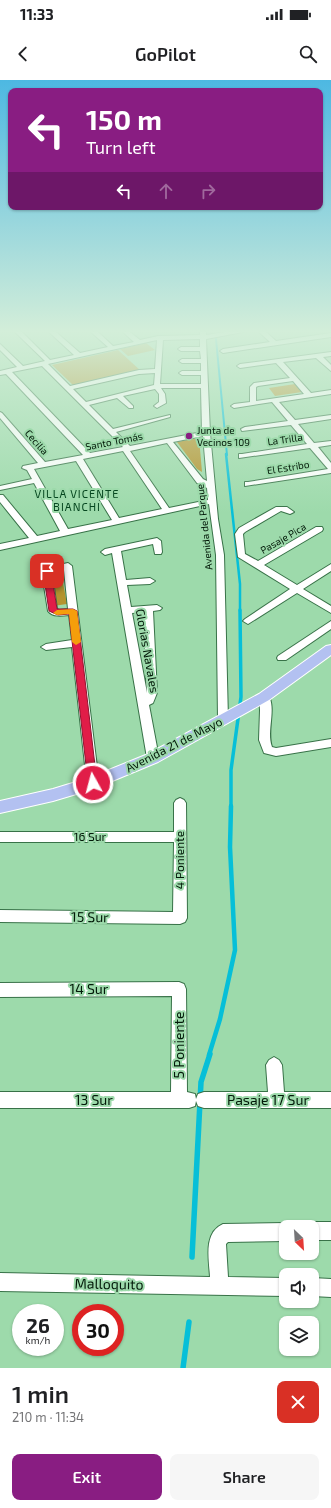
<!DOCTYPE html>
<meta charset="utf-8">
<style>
:root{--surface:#fff;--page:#f6f6f6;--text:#202124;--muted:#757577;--accent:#891d82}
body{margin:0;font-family:"Exo 2",sans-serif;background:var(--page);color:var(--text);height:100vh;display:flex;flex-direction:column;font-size:15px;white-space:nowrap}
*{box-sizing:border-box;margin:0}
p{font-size:13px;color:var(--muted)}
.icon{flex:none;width:22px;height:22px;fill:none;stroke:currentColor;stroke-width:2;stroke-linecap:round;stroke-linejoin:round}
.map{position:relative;height:1288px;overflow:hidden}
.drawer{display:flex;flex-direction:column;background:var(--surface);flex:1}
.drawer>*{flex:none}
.banner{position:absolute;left:8px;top:8px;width:315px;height:122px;border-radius:8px;box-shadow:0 1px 3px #0004;background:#891d82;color:#fff;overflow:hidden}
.needle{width:26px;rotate:155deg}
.fabs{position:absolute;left:279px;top:1140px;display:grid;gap:8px}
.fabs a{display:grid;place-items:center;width:40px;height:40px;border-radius:8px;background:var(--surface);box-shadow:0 1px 3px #0004;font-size:20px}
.speed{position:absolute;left:12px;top:1224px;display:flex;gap:8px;font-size:20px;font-weight:700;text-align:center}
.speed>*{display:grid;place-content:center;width:52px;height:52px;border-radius:50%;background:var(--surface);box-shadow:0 1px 3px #0004;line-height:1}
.speed small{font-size:10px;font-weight:400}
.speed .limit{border:6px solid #d22;background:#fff;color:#111}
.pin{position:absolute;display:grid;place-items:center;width:34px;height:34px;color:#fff;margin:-17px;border-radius:8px;box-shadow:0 2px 6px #0006}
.me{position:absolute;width:44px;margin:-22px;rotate:353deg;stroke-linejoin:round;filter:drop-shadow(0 0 3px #0008)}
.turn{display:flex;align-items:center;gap:14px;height:84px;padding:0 12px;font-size:18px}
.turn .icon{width:52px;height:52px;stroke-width:2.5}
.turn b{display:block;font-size:28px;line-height:34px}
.lanes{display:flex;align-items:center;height:38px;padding:0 12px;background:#0003;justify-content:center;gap:20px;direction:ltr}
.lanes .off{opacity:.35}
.round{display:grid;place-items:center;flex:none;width:42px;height:42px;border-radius:8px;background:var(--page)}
.head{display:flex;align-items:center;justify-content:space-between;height:68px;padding:0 12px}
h1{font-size:24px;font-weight:600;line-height:30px}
.action{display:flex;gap:8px;margin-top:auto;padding:8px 12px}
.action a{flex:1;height:46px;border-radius:8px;background:var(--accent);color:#fff;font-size:16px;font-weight:600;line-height:46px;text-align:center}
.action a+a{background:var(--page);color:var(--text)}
.status{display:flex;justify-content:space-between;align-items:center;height:28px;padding:0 20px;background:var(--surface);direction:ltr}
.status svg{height:11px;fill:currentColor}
header{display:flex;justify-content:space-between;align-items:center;height:52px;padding:0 12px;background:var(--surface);font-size:18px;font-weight:600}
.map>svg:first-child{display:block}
.green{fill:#b49430}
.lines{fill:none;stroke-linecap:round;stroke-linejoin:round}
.stream-far4{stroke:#06bfd8;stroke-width:2}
.stream-far3{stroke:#06bfd8;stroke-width:2.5}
.stream-far2{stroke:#06bfd8;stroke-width:3.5}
.stream-far1{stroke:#06bfd8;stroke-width:4.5}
.stream{stroke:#06bfd8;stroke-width:5.5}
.minor-casing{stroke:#387248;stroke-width:2}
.major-casing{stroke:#fff;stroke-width:2}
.minor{fill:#fff;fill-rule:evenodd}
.major{fill:#b3c1f1;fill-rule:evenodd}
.route{fill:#e11d48;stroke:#92132f}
.slow{fill:#f59e0b}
.poi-dot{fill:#891d82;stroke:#9ddaab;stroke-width:1.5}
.labels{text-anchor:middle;stroke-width:4;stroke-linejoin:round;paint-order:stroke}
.far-poi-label{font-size:10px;fill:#021908;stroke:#9ddaab;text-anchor:start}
.far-street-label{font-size:10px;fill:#021908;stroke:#9ddaab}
.far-neighbourhood-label{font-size:11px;letter-spacing:1px;fill:#064720;stroke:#9ddaab}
.street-label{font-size:12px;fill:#021908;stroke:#9ddaab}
.near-street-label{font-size:14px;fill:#021908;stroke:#9ddaab}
</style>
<div class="status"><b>11:33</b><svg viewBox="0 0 49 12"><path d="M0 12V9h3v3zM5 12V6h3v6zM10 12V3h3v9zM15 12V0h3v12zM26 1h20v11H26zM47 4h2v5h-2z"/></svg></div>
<header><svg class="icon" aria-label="back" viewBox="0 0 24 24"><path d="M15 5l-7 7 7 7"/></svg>GoPilot<svg class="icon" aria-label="search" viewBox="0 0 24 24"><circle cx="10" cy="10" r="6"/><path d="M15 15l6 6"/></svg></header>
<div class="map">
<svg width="331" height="1288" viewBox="0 0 331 1288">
<rect width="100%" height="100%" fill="#9ddaab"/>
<!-- green -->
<g class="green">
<polygon points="146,263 155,270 128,276 120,269"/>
<polygon points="118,270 141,291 74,306 52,285"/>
<polygon points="295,304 302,312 275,316 269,308"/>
<polygon points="199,358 202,392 197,389 177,362"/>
<polygon points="61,492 67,524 53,526 47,494"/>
</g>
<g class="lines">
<!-- stream-far4 -->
<polyline class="stream-far4" points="216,259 227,375"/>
<!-- stream-far3 -->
<polyline class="stream-far3" points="226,374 240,504 240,531"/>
<!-- stream-far2 -->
<polyline class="stream-far2" points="231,727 231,690 241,617 240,530"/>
<!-- stream-far1 -->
<polyline class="stream-far1" points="209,975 220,939 235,870 230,767 231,726"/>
<!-- stream -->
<g class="stream">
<polyline points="192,1177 201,1002 210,974"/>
<polyline points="183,1288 189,1242"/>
</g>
<defs>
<g id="minor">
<path d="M15 252H22L50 280 74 275 49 252H56L80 273 108 267 91 252H98L113 266 134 262 123 252H130L140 260 158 256 200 255V252H206V255L225 252H243L206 259 210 353 218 439 224 475 228 640 227 643H219L218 640 216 475 209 424 0 470V464L29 458 0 422V415H3L37 456 60 451 34 403 0 410V406L32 399 27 390 22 388 23 386 38 383 0 338V332L2 333 45 382 83 375 6 294 0 295V291L17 287 0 270V264L23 286 45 281ZM200 259V267H181L178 269 181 271H200L201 279H182L179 281 182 283H201V291H182L179 293 182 295H201V304H160L163 260ZM157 260 155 289 139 290 70 306 48 284ZM42 286 123 367 90 373 12 292ZM155 293 154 305 86 322 73 309 139 294ZM161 308H201L202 352 130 366 116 352 170 337V335L113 349 89 325 117 318 129 328H133V326L123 316 155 309 159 314V322L154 326 157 328 166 323 165 314ZM203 356 207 401 203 399 173 362ZM167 363 197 403 207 408 208 420 169 428 130 371ZM123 371 162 429 119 438 83 379ZM76 381 112 440 68 449 34 389Z"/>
<polygon points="259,252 266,252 276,261 331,253 331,257 223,273 220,271 223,269 270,262"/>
<path d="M331 272V276L323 277 331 285V291L316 278 283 282 311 313 331 310V314L279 322 295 340 331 335V339L298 344 314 363 331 361V365L318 367 331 383V393L245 406V402H248L328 389 310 368 239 378V374H242L307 364 291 345 242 351 241 349 245 347 288 341 272 322 234 328 231 326 234 324 250 322V307L254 303 290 298 276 283 240 288 237 286 240 284ZM293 301 304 314 256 321V307L258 306Z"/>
<polygon points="276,427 287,427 294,432 290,434 281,431 245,452 243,454 245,474 258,481 316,447 322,447 323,449 322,451 264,485 297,505 331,484 331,491 303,509 331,526 331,533 297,513 248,544 243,541 245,539 290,509 238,477 235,454 239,448"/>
<path d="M157 458 161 461 162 472 161 474H155L153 464 121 471 126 500 150 498 155 501 150 504 127 505 131 527 157 525 162 528 160 530 153 531 157 613 153 623 149 625 159 678 157 681 153 682 149 681 147 678 112 473 105 475 101 472 105 469ZM143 532 147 613 132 533Z"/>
<path d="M68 483 72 486 99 703 97 706 93 708 89 706 87 703 72 567 46 570 41 567 46 564 72 560 69 535C61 536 53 537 48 531L42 493 45 488ZM64 490 68 529 59 530 57 529 52 493Z"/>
<polygon points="331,541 331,549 286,580 278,580 277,578 278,576"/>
<path d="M264 613 268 614C277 630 266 650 272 667L276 668 331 659V667L276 676 264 673 259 660 260 630 259 617 260 614Z"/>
<polygon points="180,718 184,720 186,723 187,838 185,842 180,844 0,842 0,830 173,832 174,762 0,762 0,752 174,752 174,723 176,720"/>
<polygon points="179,902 184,904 186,909 187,1012 195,1014 196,1019 198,1014 204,1012 268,1012 266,985 269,980 274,977 279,980 282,985 284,1012 331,1012 331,1028 204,1028 198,1026 196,1021 195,1026 189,1028 0,1028 0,1012 171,1012 172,916 0,917 0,903"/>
<polygon points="312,1142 331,1142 331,1160 312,1160 312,1147 305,1147 306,1145"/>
<path d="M286 1143 293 1147H286V1161L228 1162 226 1164 228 1197 286 1198V1216L0 1211V1193L210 1197C209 1179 203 1153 223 1144Z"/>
<polygon points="312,1198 331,1199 331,1217 312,1216"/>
</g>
<polygon id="major" points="331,565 331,575 269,620 158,682 93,709 53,721 0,733 0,721 53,709 89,698 148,674 259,614 326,566"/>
</defs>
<!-- minor casing -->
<use href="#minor" class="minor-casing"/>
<!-- major casing -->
<use href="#major" class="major-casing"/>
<!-- minor -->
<use href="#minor" class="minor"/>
<!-- major -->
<use href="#major" class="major"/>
</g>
<!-- sky -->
<linearGradient id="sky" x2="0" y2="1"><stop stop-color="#4db8e2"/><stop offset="0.58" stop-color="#d3eed9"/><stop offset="1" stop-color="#d3eed9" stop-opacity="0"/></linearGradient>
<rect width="331" height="433" fill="url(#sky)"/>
<!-- route -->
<polygon class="route" points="47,489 51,491 57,529 73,529 77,531 97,703 96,706 89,706 88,703 69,534 58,535 49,531 43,491"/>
<!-- slow -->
<polygon class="slow" points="73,529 77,531 81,562 76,565 72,562 69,534 57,535 53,533 57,530"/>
<!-- markers -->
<circle class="poi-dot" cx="189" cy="356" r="4"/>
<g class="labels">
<!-- far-poi labels -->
<g class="far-poi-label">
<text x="197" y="354">Junta de<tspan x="197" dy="12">Vecinos 109</tspan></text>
</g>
<!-- far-street labels -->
<g class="far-street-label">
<text transform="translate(285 359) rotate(-8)" y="4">La Trilla</text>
<text transform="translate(114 361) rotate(-11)" y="4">Santo Tomás</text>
<text transform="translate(37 362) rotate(49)" y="4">Cecilia</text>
<text transform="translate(288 387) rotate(-9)" y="4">El Estribo</text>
<text transform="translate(204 447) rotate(-96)" y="4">Avenida del Parque</text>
<text transform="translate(283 458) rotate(-30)" y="4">Pasaje Pica</text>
</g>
<!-- far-neighbourhood labels -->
<g class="far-neighbourhood-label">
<text x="77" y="418">VILLA VICENTE<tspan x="77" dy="13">BIANCHI</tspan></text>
</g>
<!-- street labels -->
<g class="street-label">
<text transform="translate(147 571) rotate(80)" y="4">Glorias Navales</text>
<text transform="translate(174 665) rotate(-27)" y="4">Avenida 21 de Mayo</text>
<text x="90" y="761">16 Sur</text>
<text transform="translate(180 780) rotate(-90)" y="4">4 Poniente</text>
</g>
<!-- near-street labels -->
<g class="near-street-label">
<text transform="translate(90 837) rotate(1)" y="5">15 Sur</text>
<text x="89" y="914">14 Sur</text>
<text transform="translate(179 965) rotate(-90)" y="5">5 Poniente</text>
<text x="94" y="1025">13 Sur</text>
<text x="268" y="1025">Pasaje 17 Sur</text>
<text transform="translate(109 1204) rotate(1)" y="5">Malloquito</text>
</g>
</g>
</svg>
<div class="fabs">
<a><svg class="needle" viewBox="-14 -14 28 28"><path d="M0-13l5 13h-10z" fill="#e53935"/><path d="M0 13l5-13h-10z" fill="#757577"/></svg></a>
<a><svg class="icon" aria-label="sound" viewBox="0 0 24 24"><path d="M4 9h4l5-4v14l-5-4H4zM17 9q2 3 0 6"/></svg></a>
<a><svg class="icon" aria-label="layers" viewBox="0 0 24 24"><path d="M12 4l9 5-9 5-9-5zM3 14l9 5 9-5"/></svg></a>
</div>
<div class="speed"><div>26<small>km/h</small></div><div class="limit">30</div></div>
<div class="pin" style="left:47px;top:491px;background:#d93025"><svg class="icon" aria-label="arrive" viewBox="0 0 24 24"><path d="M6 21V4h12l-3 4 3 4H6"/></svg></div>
<svg class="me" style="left:93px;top:703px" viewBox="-20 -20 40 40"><circle r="17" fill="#e11d48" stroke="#fff" stroke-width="3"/><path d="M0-11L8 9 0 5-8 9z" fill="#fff"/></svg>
<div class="banner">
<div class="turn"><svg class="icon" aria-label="left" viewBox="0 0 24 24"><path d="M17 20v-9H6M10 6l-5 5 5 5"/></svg><div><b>150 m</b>Turn left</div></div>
<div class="lanes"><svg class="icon" aria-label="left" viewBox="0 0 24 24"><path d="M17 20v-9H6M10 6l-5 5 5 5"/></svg><svg class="icon off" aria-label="ahead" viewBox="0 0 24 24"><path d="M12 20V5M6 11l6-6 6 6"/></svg><svg class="icon off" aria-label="right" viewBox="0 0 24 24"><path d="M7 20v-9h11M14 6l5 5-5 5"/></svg></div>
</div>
</div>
<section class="drawer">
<div class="head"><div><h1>1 min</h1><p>210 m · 11:34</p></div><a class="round" style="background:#d93025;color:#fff"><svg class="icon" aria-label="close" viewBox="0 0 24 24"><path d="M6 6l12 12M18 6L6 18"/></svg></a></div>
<div class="action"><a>Exit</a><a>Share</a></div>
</section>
